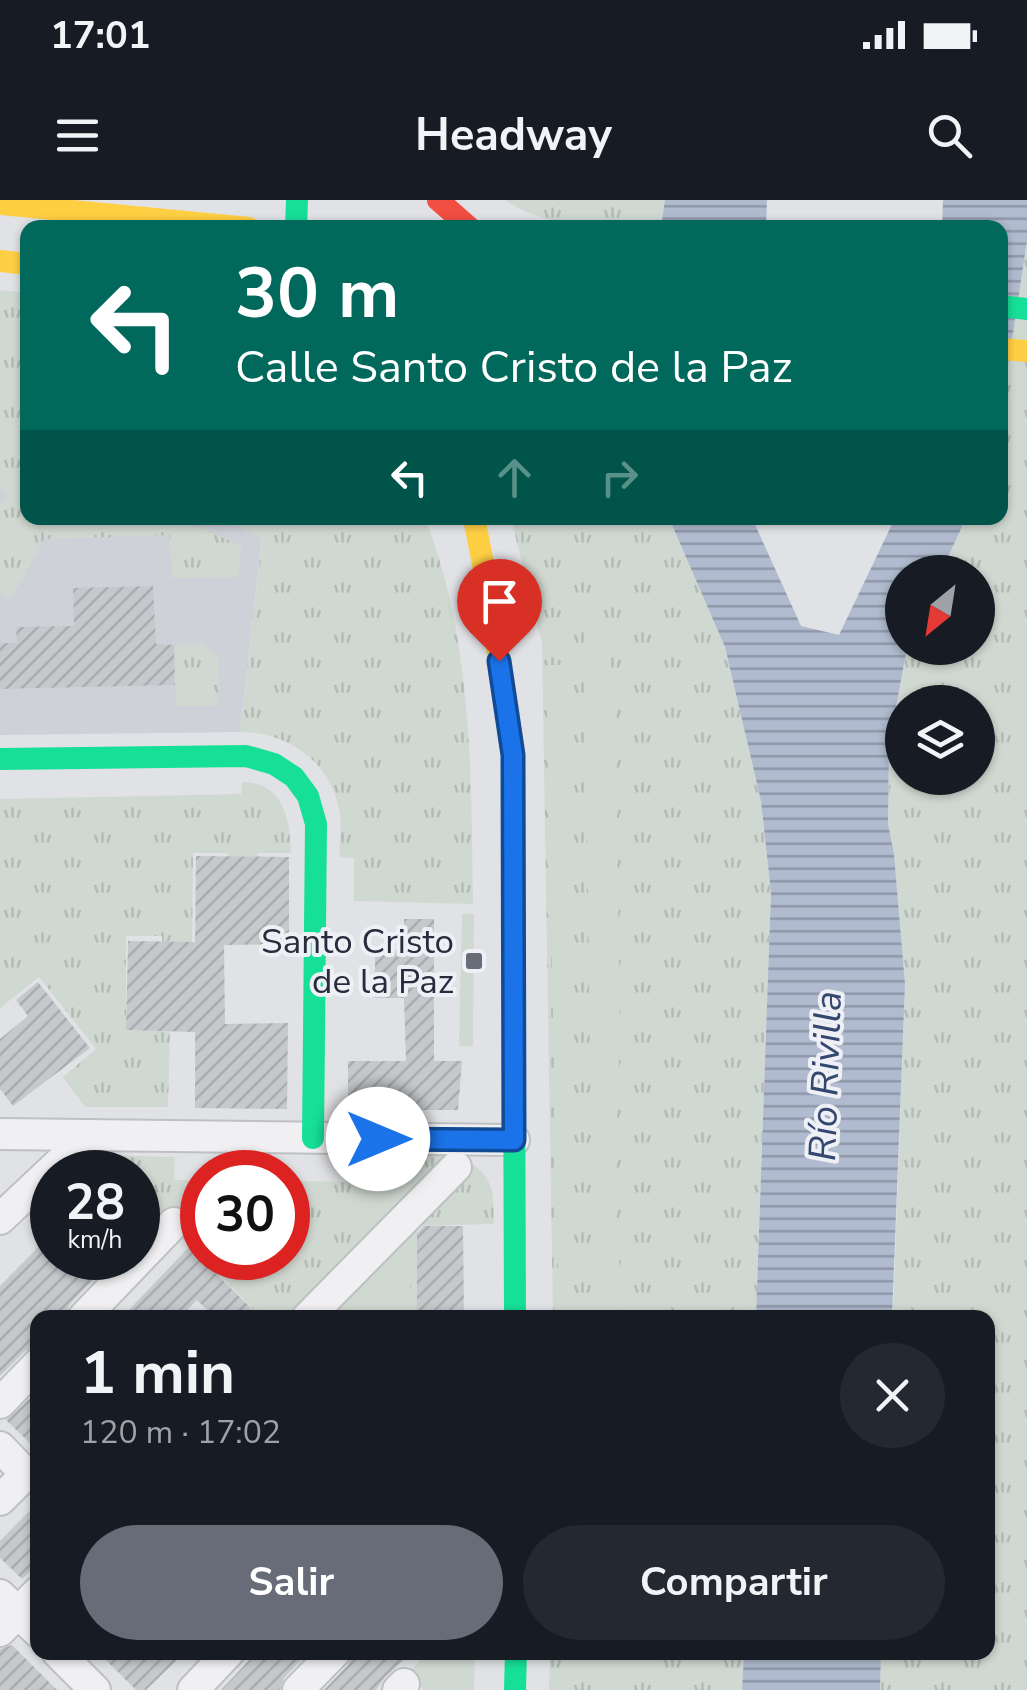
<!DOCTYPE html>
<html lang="es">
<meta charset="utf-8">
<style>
:root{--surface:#171b24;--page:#242831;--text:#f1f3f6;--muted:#9ea1a6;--accent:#686c78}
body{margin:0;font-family:"Nunito Sans",sans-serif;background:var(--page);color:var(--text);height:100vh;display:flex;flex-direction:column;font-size:38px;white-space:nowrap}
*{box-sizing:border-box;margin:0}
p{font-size:32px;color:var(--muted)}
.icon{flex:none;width:55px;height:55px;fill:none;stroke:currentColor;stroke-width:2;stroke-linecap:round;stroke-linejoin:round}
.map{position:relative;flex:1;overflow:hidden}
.side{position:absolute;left:30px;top:1110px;width:965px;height:350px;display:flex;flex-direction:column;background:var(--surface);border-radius:20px;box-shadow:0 2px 8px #0004}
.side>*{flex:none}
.hud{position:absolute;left:20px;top:20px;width:988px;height:305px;border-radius:20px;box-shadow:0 2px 8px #0004;background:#00695c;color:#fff;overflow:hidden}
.needle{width:65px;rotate:210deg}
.tools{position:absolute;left:885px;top:355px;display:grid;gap:20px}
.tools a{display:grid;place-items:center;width:110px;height:110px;border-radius:50%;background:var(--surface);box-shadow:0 2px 8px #0004;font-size:50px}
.speed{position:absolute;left:30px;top:950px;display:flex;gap:20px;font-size:50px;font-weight:700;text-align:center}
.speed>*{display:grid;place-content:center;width:130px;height:130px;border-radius:50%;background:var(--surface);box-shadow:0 2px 8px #0004;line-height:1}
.speed small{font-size:25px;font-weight:400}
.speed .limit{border:15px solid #d22;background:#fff;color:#111}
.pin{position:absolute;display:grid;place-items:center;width:85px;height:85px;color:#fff;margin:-102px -42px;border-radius:50% 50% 50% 0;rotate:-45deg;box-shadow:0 0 10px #0007}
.pin .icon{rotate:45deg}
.me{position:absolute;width:110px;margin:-55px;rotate:90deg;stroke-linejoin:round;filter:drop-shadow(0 0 8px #0008)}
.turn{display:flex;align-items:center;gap:35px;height:210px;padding:0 50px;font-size:45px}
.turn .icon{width:130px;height:130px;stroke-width:2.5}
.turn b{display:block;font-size:70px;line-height:85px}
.lanes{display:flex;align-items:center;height:95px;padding:0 50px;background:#0003;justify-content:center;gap:50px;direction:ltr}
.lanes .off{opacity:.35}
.round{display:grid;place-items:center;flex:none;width:105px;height:105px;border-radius:52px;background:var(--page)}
.summary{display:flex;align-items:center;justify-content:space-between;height:170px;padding:0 50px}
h1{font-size:60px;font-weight:700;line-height:75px}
.action{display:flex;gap:20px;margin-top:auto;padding:20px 50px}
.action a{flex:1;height:115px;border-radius:60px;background:var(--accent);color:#fff;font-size:40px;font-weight:700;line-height:115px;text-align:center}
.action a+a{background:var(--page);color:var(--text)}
.status{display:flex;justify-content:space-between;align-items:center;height:70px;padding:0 50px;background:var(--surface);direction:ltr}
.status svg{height:28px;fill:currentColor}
header{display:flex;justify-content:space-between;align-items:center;height:130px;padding:0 50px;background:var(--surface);font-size:45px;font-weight:700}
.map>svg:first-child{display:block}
.built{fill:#cfd1d8}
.grass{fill:url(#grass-tufts);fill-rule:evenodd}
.garden{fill:#d0d9d1}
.water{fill:url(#water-rules)}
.building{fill:url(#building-hatch)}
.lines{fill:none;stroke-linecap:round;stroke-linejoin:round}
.street-casing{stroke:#bec0c3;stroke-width:34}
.street{stroke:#f0f0f2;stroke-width:30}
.fast{stroke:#16e098;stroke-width:22}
.slow{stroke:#ffcf43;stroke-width:22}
.jam{stroke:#f24e42;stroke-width:22}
.route-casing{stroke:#114b97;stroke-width:25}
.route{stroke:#1a73e8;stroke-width:18}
.poi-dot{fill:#686c78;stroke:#eef0f5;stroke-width:4}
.labels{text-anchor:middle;stroke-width:8;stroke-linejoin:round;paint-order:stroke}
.poi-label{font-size:35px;fill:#282d3d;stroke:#eef0f5;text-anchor:end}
.water-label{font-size:38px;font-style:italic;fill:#34476f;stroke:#eef0f5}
</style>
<div class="status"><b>17:01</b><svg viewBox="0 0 49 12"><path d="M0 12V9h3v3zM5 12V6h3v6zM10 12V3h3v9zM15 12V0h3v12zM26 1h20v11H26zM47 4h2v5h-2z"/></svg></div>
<header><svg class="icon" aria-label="menu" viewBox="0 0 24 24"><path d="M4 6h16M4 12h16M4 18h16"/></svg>Headway<svg class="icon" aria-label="search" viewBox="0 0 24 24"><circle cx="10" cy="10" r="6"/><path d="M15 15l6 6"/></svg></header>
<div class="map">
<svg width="1027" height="1490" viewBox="0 0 1027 1490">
<defs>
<pattern id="grass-tufts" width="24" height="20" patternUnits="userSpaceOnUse" patternTransform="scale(2.5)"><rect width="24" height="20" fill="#d0d9d1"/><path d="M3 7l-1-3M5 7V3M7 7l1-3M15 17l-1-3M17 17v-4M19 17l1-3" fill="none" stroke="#b3bbb4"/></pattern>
<pattern id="water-rules" width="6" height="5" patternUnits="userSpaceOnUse" patternTransform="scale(2.5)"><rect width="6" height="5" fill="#b0bbcf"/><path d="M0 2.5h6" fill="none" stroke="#8f98a9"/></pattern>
<pattern id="building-hatch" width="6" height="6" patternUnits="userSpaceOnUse" patternTransform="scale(2.5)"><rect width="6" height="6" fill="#c6c9cc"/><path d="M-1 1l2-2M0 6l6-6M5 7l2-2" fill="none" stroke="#aaadb0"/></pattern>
</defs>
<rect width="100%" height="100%" fill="#e0e2e5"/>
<!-- built -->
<polygon class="built" points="0,204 28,318 264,318 240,532 0,535"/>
<!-- grass -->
<g class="grass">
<path d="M505 0H665L661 28C607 27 552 31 505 0Z"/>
<path d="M1027 41V1490H880L881 1453 988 1452V1118L893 1117 905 784 894 654 888 623 889 544 907 448H978V372H941L966 318H1000V219ZM902 502H978V578H902Z"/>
<polygon points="0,90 27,93 28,318 177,318 242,346 238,377 172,378 170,335 44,339 11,399 0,393 0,305 7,293 0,288"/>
<path d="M220 318H425C473 440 471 575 473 704L354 701V658L339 657C340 641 342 624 339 609 330 561 287 532 240 532L262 339Z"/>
<polygon points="511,318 669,318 725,447 761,601 771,692 756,1117 553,1117 542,443"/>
<polygon points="203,444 219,459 217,506 176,506 174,445"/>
<path d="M242 582C284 582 290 619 291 653H258V675H229L228 653H193L192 759 163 758 162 736H126V830L170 831 168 907H85L63 877 96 849 39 777 0 808V599L241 594Z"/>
<path d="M101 955 175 957 174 980H202V1058H288V981L369 982 381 957C415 957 474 945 490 985 495 996 493 1012 494 1024L417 1026V1117H261L138 994V972H117Z"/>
<polygon points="550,1453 744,1453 742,1490 549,1490"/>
</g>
<!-- garden -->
<g class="garden">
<polygon points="604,433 615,492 620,824 614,1024 619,1057 620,1118 593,1117 585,435"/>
<path d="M1027 450V574C1009 526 1007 499 1027 450Z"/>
<polygon points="546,465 565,465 574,1118 559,1117"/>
<polygon points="462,714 474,714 473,846 459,846"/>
<polygon points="421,974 428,983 337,1076 327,1069 363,1033 337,1006 288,1006 288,994 387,995 390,975"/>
<polygon points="154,994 202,994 202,1044 154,995"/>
<polygon points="410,1024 410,1117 316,1117"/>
<polygon points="216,1058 236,1058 287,1109 323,1074 331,1082 295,1117 276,1117"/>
<polygon points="428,1453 475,1453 474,1490 424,1490 407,1474"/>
<polygon points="596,1453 624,1453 623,1490 596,1490"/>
</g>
<!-- water -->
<g class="water">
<polygon points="665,0 767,0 766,27 661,27"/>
<polygon points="943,0 1027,0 1027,41 1000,219 1000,28 942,28"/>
<polygon points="669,318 752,318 801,426 839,435 895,318 966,318 941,372 902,372 902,448 907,448 889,544 888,623 894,654 905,784 892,1117 756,1117 771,692 761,601 725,447"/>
<polygon points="744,1453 881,1453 880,1490 742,1490"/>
</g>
<!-- building -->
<g class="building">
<polygon points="153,386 156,444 174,445 175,485 0,489 0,443 17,443 16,427 74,426 73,388"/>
<polygon points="196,656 289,657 289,744 224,745 225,824 288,823 287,909 195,908 195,832 126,830 128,741 195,742"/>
<polygon points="404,719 434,719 434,861 462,861 458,910 348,910 348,861 406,861 404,798 375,798 375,751 404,750"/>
<polygon points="38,782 90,848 13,906 0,889 0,839 28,816 16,800"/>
<polygon points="424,1026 463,1026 464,1118 417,1118 417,1033"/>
<polygon points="52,1033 52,1058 74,1058 93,1080 69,1105 65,1118 38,1118 38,1146 25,1151 0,1176 0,1086"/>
<polygon points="189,1047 261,1118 215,1118 197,1100 179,1118 109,1118 118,1109 124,1115"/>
<polygon points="38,1191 38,1251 6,1220"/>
<polygon points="38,1302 38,1363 22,1379 0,1358 0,1341"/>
<polygon points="12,1445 57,1490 0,1490 0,1449"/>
<polygon points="98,1452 185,1452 146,1490 136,1490"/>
<polygon points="257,1452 308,1452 284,1478 280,1490 221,1490"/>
<polygon points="353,1452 413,1452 385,1477 376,1490 324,1490 348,1465"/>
</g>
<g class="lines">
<defs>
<g id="street">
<polyline points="0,934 514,940"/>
<polyline points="0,1019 89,935"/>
<polyline points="83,1118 174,1023"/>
<polyline points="307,1118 456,967"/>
<polyline points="0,1203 38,1164"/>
<polyline points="0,1247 26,1274 0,1300"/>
<polyline points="0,1395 38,1432"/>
<polyline points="0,1431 38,1392"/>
<polyline points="57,1452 95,1490"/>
<polyline points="193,1490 229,1452"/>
<polyline points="298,1490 335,1452"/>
<polyline points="398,1490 404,1484"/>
</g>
</defs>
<!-- street casing -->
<use href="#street" class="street-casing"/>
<!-- street -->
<use href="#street" class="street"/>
<!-- fast -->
<g class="fast">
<polyline points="296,28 297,0"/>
<polyline points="1000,106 1027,109"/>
<polyline points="0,559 246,556 274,564 294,577 308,596 316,624 313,938"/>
<polyline points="514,840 515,1118"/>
<polyline points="515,1490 516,1452"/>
</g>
<!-- slow -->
<g class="slow">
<polyline points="0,4 249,28"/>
<polyline points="0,61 28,64"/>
<polyline points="1000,149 1027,151"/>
<polyline points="474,318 490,399 513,555 514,840"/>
</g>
<!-- jam -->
<polyline class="jam" points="438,0 470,28"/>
</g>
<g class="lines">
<defs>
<polyline id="route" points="378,939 514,940 513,555 499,461"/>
</defs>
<!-- route casing -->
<use href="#route" class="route-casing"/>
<!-- route -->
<use href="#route" class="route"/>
</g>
<!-- markers -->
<rect class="poi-dot" x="464" y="751" width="20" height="20" rx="5"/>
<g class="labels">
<!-- poi labels -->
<g class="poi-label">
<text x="454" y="753">Santo Cristo<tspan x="454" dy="40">de la Paz</tspan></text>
</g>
<!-- water labels -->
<g class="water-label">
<text transform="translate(825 876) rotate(-88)" y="13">Río Rivilla</text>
</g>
</g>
</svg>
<div class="tools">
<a><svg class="needle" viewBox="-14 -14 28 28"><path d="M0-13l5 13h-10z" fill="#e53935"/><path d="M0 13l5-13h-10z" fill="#9ea1a6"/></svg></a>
<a><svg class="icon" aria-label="layers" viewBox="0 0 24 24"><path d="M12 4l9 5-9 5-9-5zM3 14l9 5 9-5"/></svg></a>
</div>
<div class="speed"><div>28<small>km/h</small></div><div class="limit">30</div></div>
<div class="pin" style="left:499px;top:461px;background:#d93025"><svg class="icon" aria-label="arrive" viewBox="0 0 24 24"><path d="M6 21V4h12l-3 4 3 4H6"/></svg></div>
<svg class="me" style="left:378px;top:939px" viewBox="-20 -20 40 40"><circle r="19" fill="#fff"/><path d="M0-13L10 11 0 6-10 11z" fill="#1a73e8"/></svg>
<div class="hud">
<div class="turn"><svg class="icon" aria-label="left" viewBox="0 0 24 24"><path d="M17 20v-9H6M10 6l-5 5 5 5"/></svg><div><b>30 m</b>Calle Santo Cristo de la Paz</div></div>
<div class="lanes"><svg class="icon" aria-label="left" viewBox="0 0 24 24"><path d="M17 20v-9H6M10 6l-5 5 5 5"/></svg><svg class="icon off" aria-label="ahead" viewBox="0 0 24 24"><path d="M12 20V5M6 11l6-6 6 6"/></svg><svg class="icon off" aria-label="right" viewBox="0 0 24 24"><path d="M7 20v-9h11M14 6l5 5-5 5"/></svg></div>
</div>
<section class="side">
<div class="summary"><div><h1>1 min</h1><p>120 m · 17:02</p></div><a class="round"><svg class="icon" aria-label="close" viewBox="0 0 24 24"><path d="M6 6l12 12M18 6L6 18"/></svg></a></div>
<div class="action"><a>Salir</a><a>Compartir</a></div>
</section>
</div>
